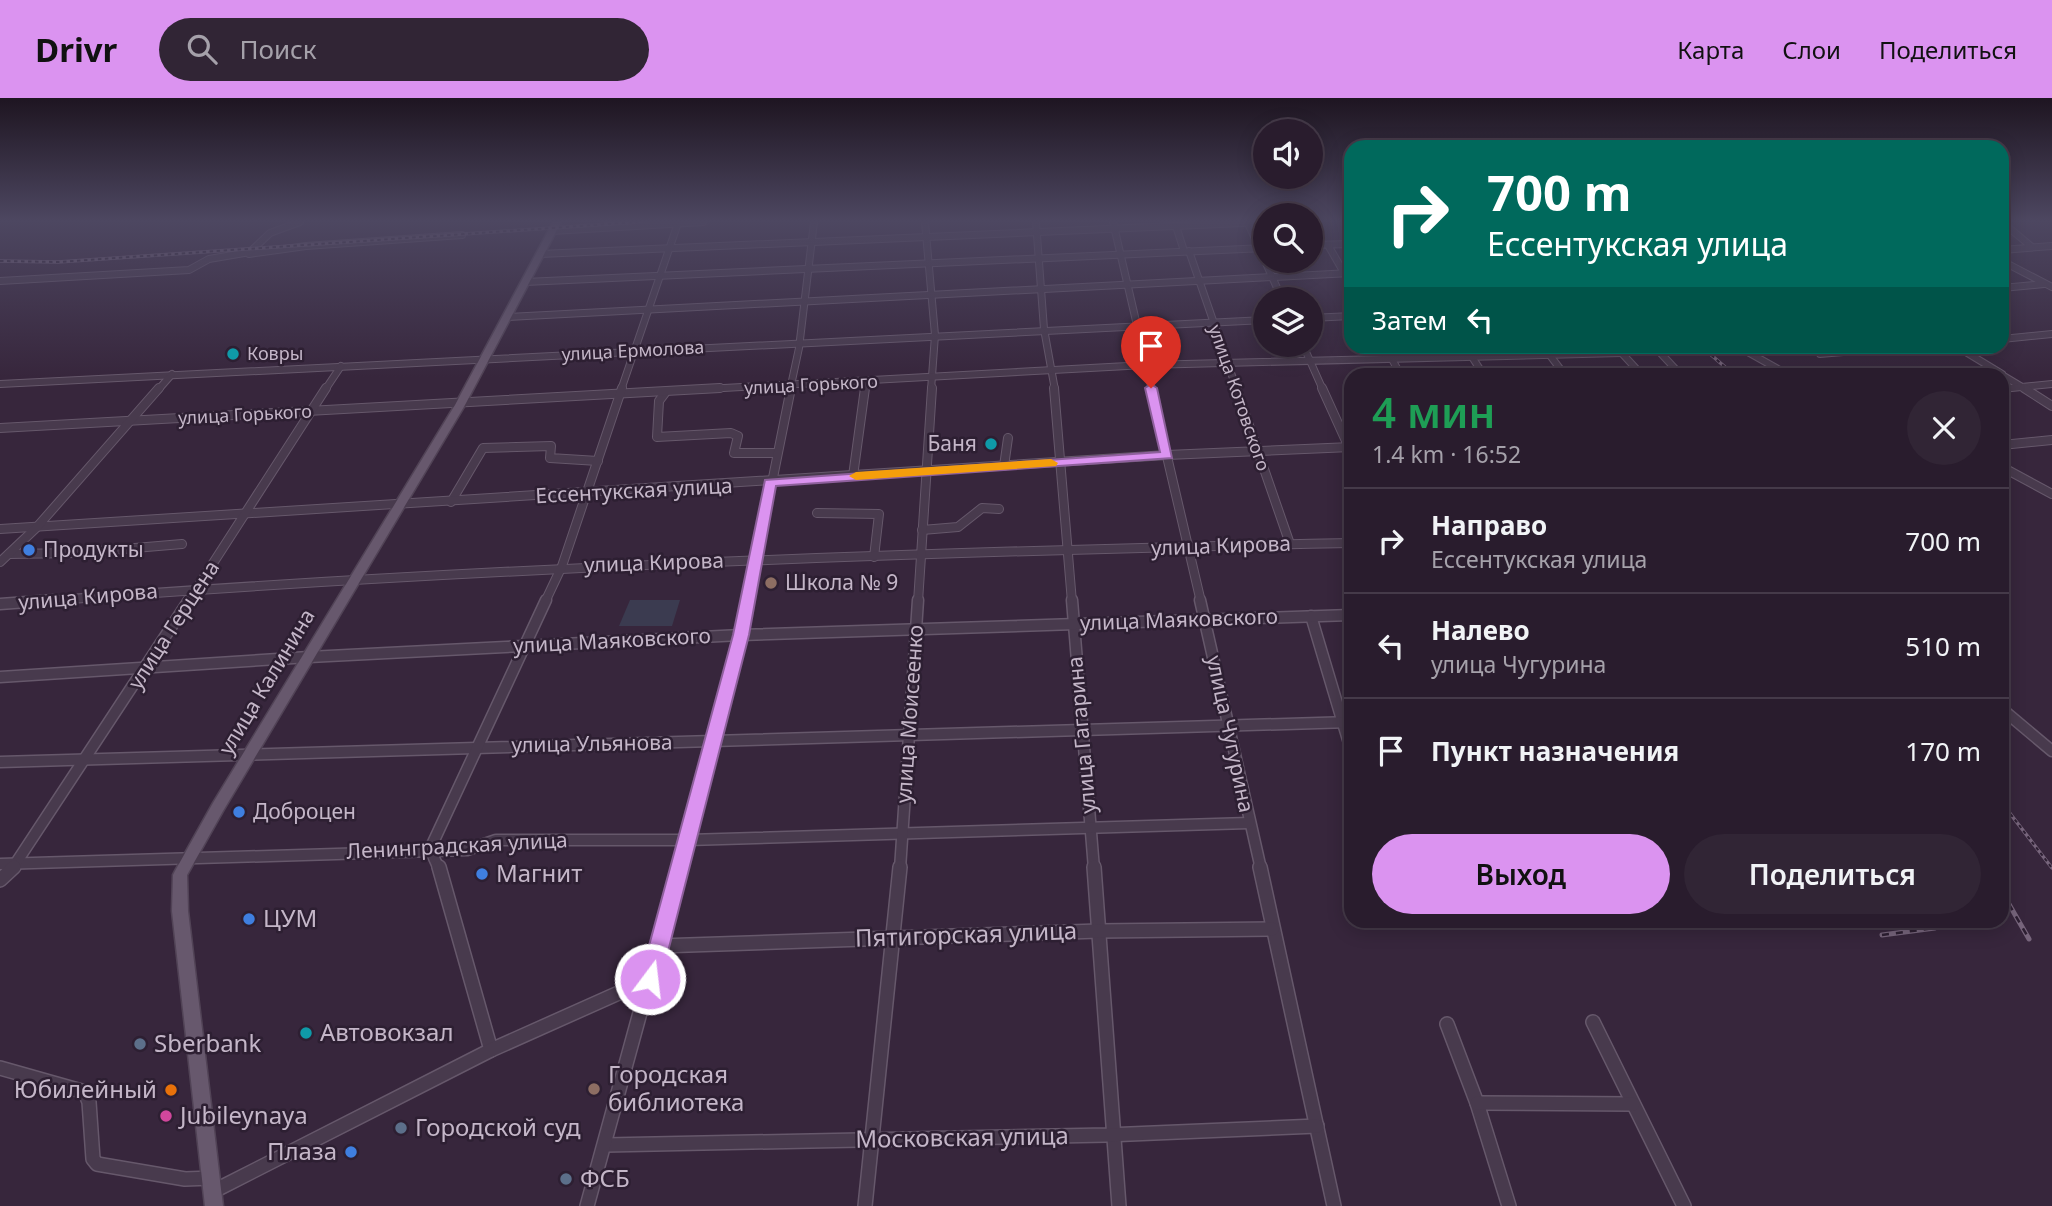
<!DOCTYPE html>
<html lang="ru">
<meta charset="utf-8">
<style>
:root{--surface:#291c2d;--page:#312535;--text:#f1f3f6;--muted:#a5a1aa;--line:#453a49;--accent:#db93f0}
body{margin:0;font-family:"Noto Sans",sans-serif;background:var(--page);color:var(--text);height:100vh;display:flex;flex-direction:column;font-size:26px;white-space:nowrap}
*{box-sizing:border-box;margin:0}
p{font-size:23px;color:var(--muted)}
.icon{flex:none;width:38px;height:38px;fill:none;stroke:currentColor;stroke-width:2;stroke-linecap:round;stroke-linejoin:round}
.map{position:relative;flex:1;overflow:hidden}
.details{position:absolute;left:1344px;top:270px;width:665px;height:560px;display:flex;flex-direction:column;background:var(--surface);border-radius:21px;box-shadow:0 4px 18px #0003,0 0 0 2px var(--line)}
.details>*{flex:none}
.guide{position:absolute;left:1344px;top:42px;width:665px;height:214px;border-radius:21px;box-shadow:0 4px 18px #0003,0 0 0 2px var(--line);background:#00695c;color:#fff;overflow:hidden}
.controls{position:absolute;left:1253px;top:21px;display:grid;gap:14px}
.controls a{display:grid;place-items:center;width:70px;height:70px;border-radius:50%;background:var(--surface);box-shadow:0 4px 18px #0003,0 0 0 2px var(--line);font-size:35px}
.pin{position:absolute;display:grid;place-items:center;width:60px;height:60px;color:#fff;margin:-72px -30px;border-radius:50% 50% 50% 0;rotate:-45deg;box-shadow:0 0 7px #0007}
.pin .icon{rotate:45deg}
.me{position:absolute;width:77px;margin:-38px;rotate:15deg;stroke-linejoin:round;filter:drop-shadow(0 0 5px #0008)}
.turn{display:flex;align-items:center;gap:24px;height:147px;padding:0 28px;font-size:32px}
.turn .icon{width:91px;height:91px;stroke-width:2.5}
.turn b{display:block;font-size:49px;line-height:60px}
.then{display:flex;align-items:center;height:66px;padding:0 28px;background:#0003;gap:14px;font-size:26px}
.round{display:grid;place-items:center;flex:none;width:74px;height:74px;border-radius:37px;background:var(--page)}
.summary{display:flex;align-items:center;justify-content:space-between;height:119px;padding:0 28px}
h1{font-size:42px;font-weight:600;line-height:52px;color:#1e9e55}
.cta{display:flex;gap:14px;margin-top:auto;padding:14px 28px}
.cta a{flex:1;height:80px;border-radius:42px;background:var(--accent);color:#111;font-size:28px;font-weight:600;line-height:80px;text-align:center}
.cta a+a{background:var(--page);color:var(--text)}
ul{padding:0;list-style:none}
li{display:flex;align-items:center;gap:21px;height:105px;padding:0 28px;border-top:2px solid var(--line)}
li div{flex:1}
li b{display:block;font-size:26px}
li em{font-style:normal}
header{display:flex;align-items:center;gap:42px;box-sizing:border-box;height:98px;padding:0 35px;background:var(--accent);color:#111}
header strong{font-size:33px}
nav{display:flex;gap:38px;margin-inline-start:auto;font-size:24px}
.search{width:490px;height:63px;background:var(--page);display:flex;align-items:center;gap:18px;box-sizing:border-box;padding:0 24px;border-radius:38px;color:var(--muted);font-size:26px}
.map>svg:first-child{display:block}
.green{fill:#3b3b50}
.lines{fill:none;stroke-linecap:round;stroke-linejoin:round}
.minor-far3-casing{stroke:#66586b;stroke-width:8}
.minor-far2-casing{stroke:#66586b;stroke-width:10}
.minor-far1-casing{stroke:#66586b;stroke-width:13}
.minor-casing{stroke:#66586b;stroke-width:16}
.major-casing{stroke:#514356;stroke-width:3}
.minor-far3{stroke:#483a4d;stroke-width:6}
.minor-far2{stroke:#483a4d;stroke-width:8}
.minor-far1{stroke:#483a4d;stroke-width:10}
.minor{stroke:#483a4d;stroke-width:13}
.major{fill:#67586d;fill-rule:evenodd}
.rail-far1-casing{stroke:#77657c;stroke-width:3.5}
.rail-casing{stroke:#77657c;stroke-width:5}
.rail-far1{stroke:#2d1f32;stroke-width:2;stroke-dasharray:3.5;stroke-linecap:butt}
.rail{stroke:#2d1f32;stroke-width:2.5;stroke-dasharray:7;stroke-linecap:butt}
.route{fill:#db93f0;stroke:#8e609c;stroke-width:2}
.slow{fill:#f59e0b}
.culture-dot{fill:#0f9aa8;stroke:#2d1f32;stroke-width:2.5}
.shop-dot{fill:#3f7fe0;stroke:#2d1f32;stroke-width:2.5}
.education-dot{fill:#8d6e63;stroke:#2d1f32;stroke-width:2.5}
.service-dot{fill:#5c6f8a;stroke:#2d1f32;stroke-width:2.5}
.food-dot{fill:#e8710a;stroke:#2d1f32;stroke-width:2.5}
.hotel-dot{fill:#d1479c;stroke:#2d1f32;stroke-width:2.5}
.labels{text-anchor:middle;stroke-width:5;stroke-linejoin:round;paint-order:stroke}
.far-street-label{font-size:18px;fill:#c4b6c8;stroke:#2d1f32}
.far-poi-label{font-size:18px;fill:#c4b6c8;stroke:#2d1f32;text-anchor:start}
.poi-label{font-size:21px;fill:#c4b6c8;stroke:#2d1f32;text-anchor:start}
.street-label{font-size:21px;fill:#c4b6c8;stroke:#2d1f32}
.near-poi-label{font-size:24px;fill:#c4b6c8;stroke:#2d1f32;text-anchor:start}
.near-street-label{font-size:24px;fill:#c4b6c8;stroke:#2d1f32}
</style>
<header>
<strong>Drivr</strong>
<div class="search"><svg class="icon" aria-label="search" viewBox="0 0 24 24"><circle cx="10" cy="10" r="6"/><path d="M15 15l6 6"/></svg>Поиск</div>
<nav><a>Карта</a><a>Слои</a><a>Поделиться</a></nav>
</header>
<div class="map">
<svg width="2052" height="1108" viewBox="0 0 2052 1108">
<rect width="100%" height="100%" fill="#37263c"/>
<!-- green -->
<polygon class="green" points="630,502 680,502 672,528 619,528"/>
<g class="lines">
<defs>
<g id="minor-far3">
<polyline points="925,124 935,237 931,292"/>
<polyline points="1036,124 1044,231 1055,292"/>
<polyline points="1113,124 1152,292"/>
<polyline points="2002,124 2032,149"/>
<polyline points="1248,125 1282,201"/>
<polyline points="1176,128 1184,153"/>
<polyline points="552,133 703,124"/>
<polyline points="1311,147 1351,146"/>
<polyline points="1328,147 1351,187"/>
<polyline points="2002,152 2052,148"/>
<polyline points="1189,153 1237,292"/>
<polyline points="249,156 306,148 462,137"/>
<polyline points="540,156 1265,124"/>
<polyline points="2002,163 2052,189"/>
<polyline points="0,183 189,172 209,161 250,154 270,135 300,124"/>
<polyline points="525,184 1265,150"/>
<polyline points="2002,190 2044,186"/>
<polyline points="507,219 1351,175"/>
<polyline points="1311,220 1351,218"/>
<polyline points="2002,241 2052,236"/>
<polyline points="1303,247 1323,292"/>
<polyline points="1385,248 1400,276"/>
<polyline points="1465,248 1483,276"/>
<polyline points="1543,248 1564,276"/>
<polyline points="1654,248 1680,276"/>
<polyline points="1737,248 1787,276"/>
<polyline points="1956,248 2002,276"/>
<polyline points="1618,251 1641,276"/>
<polyline points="1820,256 1913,248"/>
<polyline points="2002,277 2027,292"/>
<polyline points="0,286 1265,222"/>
<polyline points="2002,291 2052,286"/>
<polyline points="158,292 172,276"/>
<polyline points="325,292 341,268"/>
<polyline points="621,292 678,125"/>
<polyline points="688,292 1146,267 1622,255"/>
<polyline points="790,292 799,250 814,124"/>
<polyline points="865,292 866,284"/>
</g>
<g id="minor-far2">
<polyline points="1054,290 1072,504"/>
<polyline points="1151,290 1201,504"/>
<polyline points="1236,290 1290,446"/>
<polyline points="1322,290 1351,354"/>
<polyline points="2024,290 2052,308"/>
<polyline points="2002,291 2008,290"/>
<polyline points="665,295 659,303 657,339 731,335 738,338 734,355 777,355"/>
<polyline points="0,330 720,290"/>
<polyline points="2002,347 2052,342"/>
<polyline points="1004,368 1008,340"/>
<polyline points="2002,369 2052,396"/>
<polyline points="853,378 865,290"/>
<polyline points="451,404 483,350 551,348 550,360 598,363"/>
<polyline points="817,415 879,416 874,459"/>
<polyline points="0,431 1167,357 1351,349"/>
<polyline points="922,432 958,429 982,410 999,411"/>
<polyline points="9,456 76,455 182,446"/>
<polyline points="0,464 37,429 159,290"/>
<path d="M31 504C471 470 910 454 1351 445"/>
<polyline points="188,504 326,290"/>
<polyline points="545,504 562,468 622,290"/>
<polyline points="748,504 791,290"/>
<polyline points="918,504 932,290"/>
</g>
<g id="minor-far1">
<polyline points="1072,502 1094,771"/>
<polyline points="1200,502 1261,771"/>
<polyline points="0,506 54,502"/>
<polyline points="1311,518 1351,652"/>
<polyline points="0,579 309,559 741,537 1351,517"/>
<polyline points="2002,611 2052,653"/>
<polyline points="0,664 1351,624"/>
<polyline points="0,766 467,752 496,742 688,742 1249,725"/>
<polyline points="12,771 189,502"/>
<polyline points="439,771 430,751 546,502"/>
<polyline points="679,771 748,502"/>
<polyline points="900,771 918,502"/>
</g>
<g id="minor">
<polyline points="439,769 491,952"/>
<polyline points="1094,769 1119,1108"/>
<polyline points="1260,769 1334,1108"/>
<polyline points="0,782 14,769"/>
<polyline points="659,848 1099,833 1272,831"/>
<polyline points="1593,924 1684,1108"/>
<polyline points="1447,926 1477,1005 1509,1108"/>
<polyline points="0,970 85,994 89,1004 93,1061 97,1066 185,1081 212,1080"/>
<polyline points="1477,1005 1633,1006"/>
<polyline points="606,1047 1107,1037 1317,1028"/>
<polyline points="212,1094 491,952 650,881"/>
<polyline points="587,1108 680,769"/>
<polyline points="865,1108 900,769"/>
</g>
<polygon id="major" points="553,124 561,124 465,307 223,713 187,777 188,813 223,1108 205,1108 172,813 173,777 175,773 213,705 455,307"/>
</defs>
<!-- minor-far3 casing -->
<use href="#minor-far3" class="minor-far3-casing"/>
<!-- minor-far2 casing -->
<use href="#minor-far2" class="minor-far2-casing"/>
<!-- minor-far1 casing -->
<use href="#minor-far1" class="minor-far1-casing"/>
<!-- minor casing -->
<use href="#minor" class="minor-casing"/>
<!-- major casing -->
<use href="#major" class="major-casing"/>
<!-- minor-far3 -->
<use href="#minor-far3" class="minor-far3"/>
<!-- minor-far2 -->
<use href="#minor-far2" class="minor-far2"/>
<!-- minor-far1 -->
<use href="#minor-far1" class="minor-far1"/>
<!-- minor -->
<use href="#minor" class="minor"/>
<!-- major -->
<use href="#major" class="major"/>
<defs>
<g id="rail-far1">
<polyline points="0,163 58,164 638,124"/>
<polyline points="1701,248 1733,276"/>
<polyline points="2002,705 2052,770"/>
</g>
<g id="rail">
<polyline points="2002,794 2029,841"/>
<polyline points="1882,837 1935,830 1945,822"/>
</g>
</defs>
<!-- rail-far1 casing -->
<use href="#rail-far1" class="rail-far1-casing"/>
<!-- rail casing -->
<use href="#rail" class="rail-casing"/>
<!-- rail-far1 -->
<use href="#rail-far1" class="rail-far1"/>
<!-- rail -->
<use href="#rail" class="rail"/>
</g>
<!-- sky -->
<linearGradient id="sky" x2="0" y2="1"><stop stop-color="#1e1521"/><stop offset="0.44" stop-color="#4d4761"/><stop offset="1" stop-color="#4d4761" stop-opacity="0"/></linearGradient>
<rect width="2052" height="279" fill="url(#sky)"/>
<!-- route -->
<polygon class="route" points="1151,286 1157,290 1172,360 776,388 749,537 661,881 658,888 650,891 643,888 640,881 733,537 765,382 1160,354 1145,290"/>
<!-- slow -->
<polygon class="slow" points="1051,361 1058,365 1056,368 856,382 849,378 856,374"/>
<!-- markers -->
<g class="culture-dot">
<circle cx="233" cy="256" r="7"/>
<circle cx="991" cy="346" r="7"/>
<circle cx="306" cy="935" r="7"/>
</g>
<g class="shop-dot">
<circle cx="29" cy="452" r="7"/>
<circle cx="239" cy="714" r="7"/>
<circle cx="482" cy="776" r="7"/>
<circle cx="249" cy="821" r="7"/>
<circle cx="351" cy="1054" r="7"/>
</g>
<g class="education-dot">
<circle cx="771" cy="485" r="7"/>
<circle cx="594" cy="991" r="7"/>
</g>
<g class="service-dot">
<circle cx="140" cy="946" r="7"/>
<circle cx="401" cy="1030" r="7"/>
<circle cx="566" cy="1081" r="7"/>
</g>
<circle class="food-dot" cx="171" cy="992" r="7"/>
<circle class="hotel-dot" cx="166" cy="1018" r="7"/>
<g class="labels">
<!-- far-street labels -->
<g class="far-street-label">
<text transform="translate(633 253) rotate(-3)" y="6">улица Ермолова</text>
<text transform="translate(811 287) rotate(-3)" y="6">улица Горького</text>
<text transform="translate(1239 300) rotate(71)" y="6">улица Котовского</text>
<text transform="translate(245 317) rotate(-3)" y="6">улица Горького</text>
</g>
<!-- far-poi labels -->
<g class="far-poi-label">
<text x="247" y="262">Ковры</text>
</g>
<!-- poi labels -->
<g class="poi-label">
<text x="977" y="353" text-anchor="end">Баня</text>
<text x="43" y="459">Продукты</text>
<text x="785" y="492">Школа № 9</text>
<text x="253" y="721">Доброцен</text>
</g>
<!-- street labels -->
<g class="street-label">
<text transform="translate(634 393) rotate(-3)" y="7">Ессентукская улица</text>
<text transform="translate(1221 448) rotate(-2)" y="7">улица Кирова</text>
<text transform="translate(654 465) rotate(-2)" y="7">улица Кирова</text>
<text transform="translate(88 499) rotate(-5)" y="7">улица Кирова</text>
<text transform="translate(1179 522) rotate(-2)" y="7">улица Маяковского</text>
<text transform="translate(174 527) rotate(-57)" y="7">улица Герцена</text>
<text transform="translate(612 543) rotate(-3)" y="7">улица Маяковского</text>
<text transform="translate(267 584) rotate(-59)" y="7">улица Калинина</text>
<text transform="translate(910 616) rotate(-86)" y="7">улица Моисеенко</text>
<text transform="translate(1230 636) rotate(78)" y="7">улица Чугурина</text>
<text transform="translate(1082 637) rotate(-95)" y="7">улица Гагарина</text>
<text transform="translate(592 646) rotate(-1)" y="7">улица Ульянова</text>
<text transform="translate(457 748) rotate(-3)" y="7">Ленинградская улица</text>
</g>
<!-- near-poi labels -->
<g class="near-poi-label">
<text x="496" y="784">Магнит</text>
<text x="263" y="829">ЦУМ</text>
<text x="320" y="943">Автовокзал</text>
<text x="154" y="954">Sberbank</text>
<text x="608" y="985">Городская<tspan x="608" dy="28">библиотека</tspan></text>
<text x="157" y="1000" text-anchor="end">Юбилейный</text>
<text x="180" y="1026">Jubileynaya</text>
<text x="415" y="1038">Городской суд</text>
<text x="337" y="1062" text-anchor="end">Плаза</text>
<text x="580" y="1089">ФСБ</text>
</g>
<!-- near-street labels -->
<g class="near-street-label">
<text transform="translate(966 837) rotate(-2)" y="8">Пятигорская улица</text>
<text transform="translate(962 1040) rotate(-1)" y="8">Московская улица</text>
</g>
</g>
</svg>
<div class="controls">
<a><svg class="icon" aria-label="sound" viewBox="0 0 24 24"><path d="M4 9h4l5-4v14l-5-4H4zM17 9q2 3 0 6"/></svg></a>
<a><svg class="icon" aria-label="search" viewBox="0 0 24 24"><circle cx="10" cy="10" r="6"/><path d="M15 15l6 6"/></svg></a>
<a><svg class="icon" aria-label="layers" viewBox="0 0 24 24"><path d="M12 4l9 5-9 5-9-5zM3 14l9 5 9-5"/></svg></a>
</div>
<div class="pin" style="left:1151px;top:290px;background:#d93025"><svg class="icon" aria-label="arrive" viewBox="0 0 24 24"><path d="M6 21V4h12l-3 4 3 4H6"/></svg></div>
<svg class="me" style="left:650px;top:881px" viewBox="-20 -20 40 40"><circle r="17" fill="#db93f0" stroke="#fff" stroke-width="3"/><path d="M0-11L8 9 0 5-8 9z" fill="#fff"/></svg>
<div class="guide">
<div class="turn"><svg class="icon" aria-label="right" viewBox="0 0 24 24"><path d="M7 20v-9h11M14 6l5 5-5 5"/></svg><div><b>700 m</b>Ессентукская улица</div></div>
<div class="then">Затем<svg class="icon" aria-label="left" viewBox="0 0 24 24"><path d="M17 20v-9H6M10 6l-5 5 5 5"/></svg></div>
</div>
<section class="details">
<div class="summary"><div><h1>4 мин</h1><p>1.4 km · 16:52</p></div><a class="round"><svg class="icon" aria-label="close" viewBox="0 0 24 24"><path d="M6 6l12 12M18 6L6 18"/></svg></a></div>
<ul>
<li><svg class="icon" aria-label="right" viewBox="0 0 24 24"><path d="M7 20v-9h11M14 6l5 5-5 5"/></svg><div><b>Направо</b><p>Ессентукская улица</p></div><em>700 m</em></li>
<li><svg class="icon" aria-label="left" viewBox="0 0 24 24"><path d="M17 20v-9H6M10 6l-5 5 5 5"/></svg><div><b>Налево</b><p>улица Чугурина</p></div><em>510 m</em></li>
<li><svg class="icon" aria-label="arrive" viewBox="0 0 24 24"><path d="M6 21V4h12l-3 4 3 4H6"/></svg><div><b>Пункт назначения</b></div><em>170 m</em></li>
</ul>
<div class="cta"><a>Выход</a><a>Поделиться</a></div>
</section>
</div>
